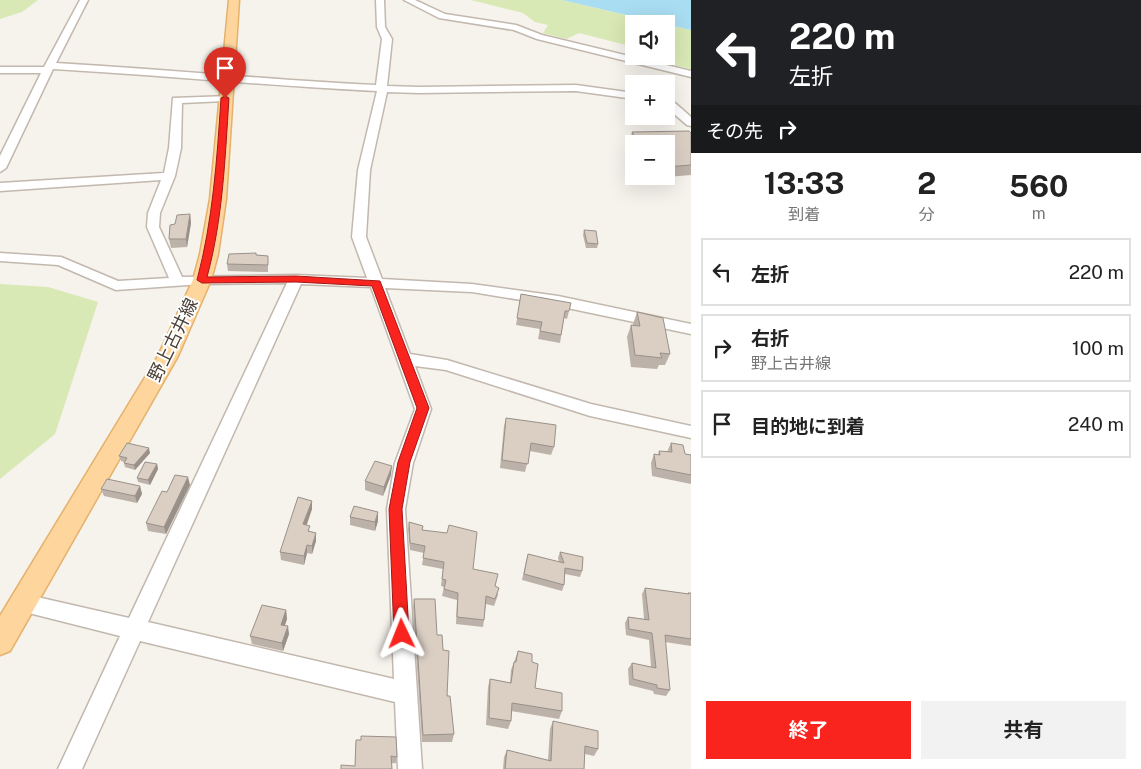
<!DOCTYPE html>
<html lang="ja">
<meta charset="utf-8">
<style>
:root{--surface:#fff;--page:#f2f2f2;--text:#222;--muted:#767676;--line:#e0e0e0;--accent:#fa241f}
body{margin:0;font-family:"Public Sans","Noto Sans JP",sans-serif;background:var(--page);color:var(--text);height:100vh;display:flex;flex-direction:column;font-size:19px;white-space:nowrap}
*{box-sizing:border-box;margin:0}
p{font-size:16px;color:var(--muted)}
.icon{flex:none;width:28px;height:28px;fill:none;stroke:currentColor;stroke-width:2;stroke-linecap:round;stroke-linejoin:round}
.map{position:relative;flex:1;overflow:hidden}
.sheet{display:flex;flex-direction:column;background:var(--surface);width:450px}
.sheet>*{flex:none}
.guide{background:#202124;color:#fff;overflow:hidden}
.tools{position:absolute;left:625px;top:15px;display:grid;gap:10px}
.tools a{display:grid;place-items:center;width:50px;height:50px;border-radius:0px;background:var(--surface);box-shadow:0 5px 20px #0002;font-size:25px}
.pin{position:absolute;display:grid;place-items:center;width:42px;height:42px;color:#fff;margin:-51px -21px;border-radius:50% 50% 50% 0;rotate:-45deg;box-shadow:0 0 5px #0007}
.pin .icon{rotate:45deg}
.me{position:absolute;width:55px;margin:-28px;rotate:358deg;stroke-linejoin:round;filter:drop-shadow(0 0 4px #0008)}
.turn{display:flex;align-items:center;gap:18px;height:105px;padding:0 15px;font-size:22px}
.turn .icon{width:65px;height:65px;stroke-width:2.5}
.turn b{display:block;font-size:35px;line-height:42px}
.then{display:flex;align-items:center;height:48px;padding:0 15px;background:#0003;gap:10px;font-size:19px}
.eta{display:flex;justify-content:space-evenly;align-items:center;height:85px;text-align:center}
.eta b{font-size:30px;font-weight:700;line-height:35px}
.action{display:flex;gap:10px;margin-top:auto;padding:10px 15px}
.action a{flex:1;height:58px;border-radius:0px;background:var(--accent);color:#fff;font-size:20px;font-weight:700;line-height:58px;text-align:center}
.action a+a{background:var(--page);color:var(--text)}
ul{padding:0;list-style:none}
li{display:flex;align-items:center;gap:15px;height:68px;margin:0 10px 8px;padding:0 5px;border:2px solid var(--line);border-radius:0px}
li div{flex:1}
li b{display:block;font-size:19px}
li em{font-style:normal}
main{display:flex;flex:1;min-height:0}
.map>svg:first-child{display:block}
.green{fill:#d9e9b5}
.water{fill:#a9ddf1}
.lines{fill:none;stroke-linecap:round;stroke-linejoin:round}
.minor-casing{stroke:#c2b8ae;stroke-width:3}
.major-casing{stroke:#e5b16b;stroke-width:3}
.minor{fill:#fff;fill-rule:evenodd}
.major{fill:#fed69d;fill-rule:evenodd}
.wall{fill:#bcb2a9}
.shaded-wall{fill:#999189}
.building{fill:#dbcfc4;stroke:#999189}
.route{fill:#fa241f;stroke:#a21714}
.labels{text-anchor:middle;stroke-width:4;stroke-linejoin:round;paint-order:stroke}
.street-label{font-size:18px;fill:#4b4139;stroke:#fff}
</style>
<main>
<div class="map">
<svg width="691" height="769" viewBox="0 0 691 769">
<rect width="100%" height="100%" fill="#f6f2ec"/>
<!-- green -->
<g class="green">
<polygon points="0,0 38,0 22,12 0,19"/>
<polygon points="471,0 562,0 665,24 634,24 634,47 579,33 566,39 543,33 548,25 535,22 523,13"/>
<polygon points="666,24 691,30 691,69 673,65 665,56"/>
<polygon points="0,284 48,287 98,302 55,434 0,479"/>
</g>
<!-- water -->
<polygon class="water" points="562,0 691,0 691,30"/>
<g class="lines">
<defs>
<g id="minor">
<path d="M80 0H88L56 63C163 69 269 80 376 85L382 39 377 27 376 0H384L385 27 392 39 387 86 419 87 576 85 634 93V99L576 91 419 93 387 92 370 170 366 237 382 279 472 284 558 296 691 324V334L558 306 472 292 385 288 410 354 447 360 591 404 691 426V438L590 416 446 370 415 366 431 409 413 463 405 509 422 769H398L395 702 140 641 82 769H58L120 636 17 610 14 603 17 596 24 594 129 618 287 283 202 284 116 290 58 265 0 261V253L61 257 118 281 169 278 147 227 148 213 161 180 0 191V183L164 173 169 148 173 98 229 96 230 98 229 100 225 101 182 103 181 148 175 176 160 213 159 227 182 277 296 275 367 278 352 237 358 170 377 91C269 86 161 75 53 69L6 168 0 172V156L41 73H0V67H44ZM301 284 371 287 415 409 395 463 387 509 394 679 148 622Z"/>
<polygon points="404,0 415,0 445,14 516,25 542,35 691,71 691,77 537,39 514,30 439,18"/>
<polygon points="666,100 675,103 691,117 691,126 687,125 666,107"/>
</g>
<polygon id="major" points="229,0 239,0 226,199 218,254 211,280 178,356 10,651 0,655 0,616 158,356 193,280 200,254 210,199"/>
</defs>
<!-- minor casing -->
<use href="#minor" class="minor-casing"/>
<!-- major casing -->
<use href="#major" class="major-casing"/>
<!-- minor -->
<use href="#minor" class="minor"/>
<!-- major -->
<use href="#major" class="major"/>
</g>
<!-- wall -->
<g class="wall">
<polygon points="632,132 691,133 691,175 655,178 654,176 666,176 666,144 634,144 634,150 629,143"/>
<polygon points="190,214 191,223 187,247 171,248 169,239 175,224"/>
<polygon points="584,230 598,244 597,248 586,248 583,235"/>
<polygon points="257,255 268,256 268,272 228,271 227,264"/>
<polygon points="521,294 571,303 567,319 564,318 560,343 538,339 540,329 516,325"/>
<polygon points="637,312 670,354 665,365 659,365 657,369 631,367 627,337 631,325 633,326 633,324"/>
<polygon points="506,418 554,447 551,455 530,451 525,472 500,468 504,426"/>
<polygon points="671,443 685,454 691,455 691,484 652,476 651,463 654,454 658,455 659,451 667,452"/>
<polygon points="150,453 135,470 125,467 124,463 124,462 121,461 119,456"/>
<polygon points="157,464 158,469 150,485 138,482 137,478"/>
<polygon points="391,475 383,496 365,490 365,481"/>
<polygon points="190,485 166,534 148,531 146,523 167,492"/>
<polygon points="140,486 142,494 137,503 104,496 101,489"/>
<polygon points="312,501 312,509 306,525 310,532 316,533 316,541 312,554 307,553 304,565 281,560 280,552"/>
<polygon points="378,512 378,521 375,531 350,525 350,517"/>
<polygon points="409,522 423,526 422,530 495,586 498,595 494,606 486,604 484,620 483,627 456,624 457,600 442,596 444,587 441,586 443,569 422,565 424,553 410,550 408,529"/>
<polygon points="560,552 582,571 580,577 565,574 564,585 562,591 522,580 526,561 528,554 559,562 558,558"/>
<polygon points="645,588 687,594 688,593 691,593 691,646 665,642 670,690 666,696 654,694 653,691 629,685 628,669 632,663 651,667 649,640 626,635 625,623 628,617 644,619 642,594"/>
<polygon points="414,599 437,635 454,734 452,742 422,742 413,607"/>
<polygon points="286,610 287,619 285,625 289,634 283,651 252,644 250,636"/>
<polygon points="518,651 532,662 535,688 562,711 559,719 511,711 511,721 508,729 486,725 488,687 490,679 510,683 511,670 514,662"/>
<polygon points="553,721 598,749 594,756 585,754 584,769 503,769 504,757 507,750 548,760 550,729"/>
<polygon points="356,740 397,757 396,763 355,766"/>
</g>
<!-- shaded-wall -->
<g class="shaded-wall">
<polygon points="190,214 191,223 187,247 186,239"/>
<polygon points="149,448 150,453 135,470 134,465"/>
<polygon points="157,464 158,469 150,485 148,480"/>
<polygon points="392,466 391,475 383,496 384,487"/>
<polygon points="188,477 190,485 166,534 164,527"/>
<polygon points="140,486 142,494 137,503 135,496"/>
<polygon points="312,501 312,509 304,533 303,524"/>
<polygon points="378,512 378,521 375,531 375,522"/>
<polygon points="316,533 316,541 312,554 312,546"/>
<polygon points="307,545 307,553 304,565 304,556"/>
<polygon points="286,610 287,619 282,633 281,625"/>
<polygon points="288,626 289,634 283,651 282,643"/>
</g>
<!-- building -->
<g class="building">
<polygon points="689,131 691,133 691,165 666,167 666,144 639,144 632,132"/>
<polygon points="190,214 186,239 169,239 170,225 175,224 177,215"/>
<polygon points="584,230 596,231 598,244 587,243"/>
<polygon points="256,253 256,255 268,256 268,265 227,264 229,254"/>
<polygon points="521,294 571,303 569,311 565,311 561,335 540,331 542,322 517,318"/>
<polygon points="637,312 663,318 670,354 660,353 662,358 635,355 631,325 640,326"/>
<polygon points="506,418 556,425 554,447 531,443 528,464 502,460"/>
<polygon points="127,443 149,448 134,465 124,463 127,458 119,456"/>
<polygon points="671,443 683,445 685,454 691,455 691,475 656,468 654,454 660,455 659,451 672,452"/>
<polygon points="375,461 392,466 384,487 365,481"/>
<polygon points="145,462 157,464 148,480 137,478"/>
<polygon points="175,475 188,477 164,527 146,523 162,491 167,492"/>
<polygon points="107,479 140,486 135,496 101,489"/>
<polygon points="298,497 312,501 303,524 310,526 308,531 316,533 312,546 307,545 304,556 280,552"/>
<polygon points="354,506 378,512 375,522 350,517"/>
<polygon points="409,522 423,526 422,530 447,533 449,525 477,532 473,569 498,574 495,586 499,588 495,599 486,596 484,620 457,617 458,593 444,589 446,580 442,579 444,562 423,558 425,546 410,543"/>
<polygon points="560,552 583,557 582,571 565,568 564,585 524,574 528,554 564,563"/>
<polygon points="645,588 689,594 688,593 691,593 691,639 665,635 670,690 657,688 657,685 633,679 632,663 656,668 652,633 629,629 628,617 649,620"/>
<polygon points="414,599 435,599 437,635 442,635 443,650 449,651 447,696 450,696 454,734 423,735"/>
<polygon points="262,605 286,610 281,625 288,626 282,643 250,636"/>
<polygon points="518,651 532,654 532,662 538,664 535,688 562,693 562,711 512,703 511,721 489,718 490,679 511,683 514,662 516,662"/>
<polygon points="553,721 598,731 598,749 585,746 584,769 505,769 507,750 551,761"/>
<polygon points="361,736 396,737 397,757 391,756 392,769 341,769 341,765 355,766 356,740 361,740"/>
</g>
<!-- route -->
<path class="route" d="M225 96 229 98C225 158 223 218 207 277L296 276 380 281 429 408 410 462 402 509 409 634 407 639 402 641 397 639 394 634 389 509 398 462 417 408 372 286 296 282 202 283 197 280C213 220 217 159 221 98Z"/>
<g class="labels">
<!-- street labels -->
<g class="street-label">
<text transform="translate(173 340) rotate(-64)" y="6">野上古井線</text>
</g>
</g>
</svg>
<div class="tools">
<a><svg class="icon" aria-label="sound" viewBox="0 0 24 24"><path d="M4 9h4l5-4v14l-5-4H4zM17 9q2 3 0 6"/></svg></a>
<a>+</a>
<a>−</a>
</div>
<div class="pin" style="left:225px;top:98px;background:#d93025"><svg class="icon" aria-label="arrive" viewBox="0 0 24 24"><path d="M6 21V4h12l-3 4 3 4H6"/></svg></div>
<svg class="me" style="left:402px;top:634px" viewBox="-20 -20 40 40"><path d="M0-17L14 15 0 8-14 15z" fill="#fa241f" stroke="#fff" stroke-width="4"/></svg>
</div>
<section class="sheet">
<div class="guide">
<div class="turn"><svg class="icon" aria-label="left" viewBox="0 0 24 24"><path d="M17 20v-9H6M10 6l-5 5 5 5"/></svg><div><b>220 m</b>左折</div></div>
<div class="then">その先<svg class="icon" aria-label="right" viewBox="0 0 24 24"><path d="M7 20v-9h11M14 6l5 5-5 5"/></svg></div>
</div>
<div class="eta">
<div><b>13:33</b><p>到着</p></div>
<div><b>2</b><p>分</p></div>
<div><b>560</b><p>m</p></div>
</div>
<ul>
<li><svg class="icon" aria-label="left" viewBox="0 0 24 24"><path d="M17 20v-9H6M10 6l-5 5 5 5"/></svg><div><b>左折</b></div><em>220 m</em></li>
<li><svg class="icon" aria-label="right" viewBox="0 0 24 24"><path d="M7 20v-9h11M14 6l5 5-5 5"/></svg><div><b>右折</b><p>野上古井線</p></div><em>100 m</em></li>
<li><svg class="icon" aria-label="arrive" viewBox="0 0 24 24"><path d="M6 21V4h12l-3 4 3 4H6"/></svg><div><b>目的地に到着</b></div><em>240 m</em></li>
</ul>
<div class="action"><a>終了</a><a>共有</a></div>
</section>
</main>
